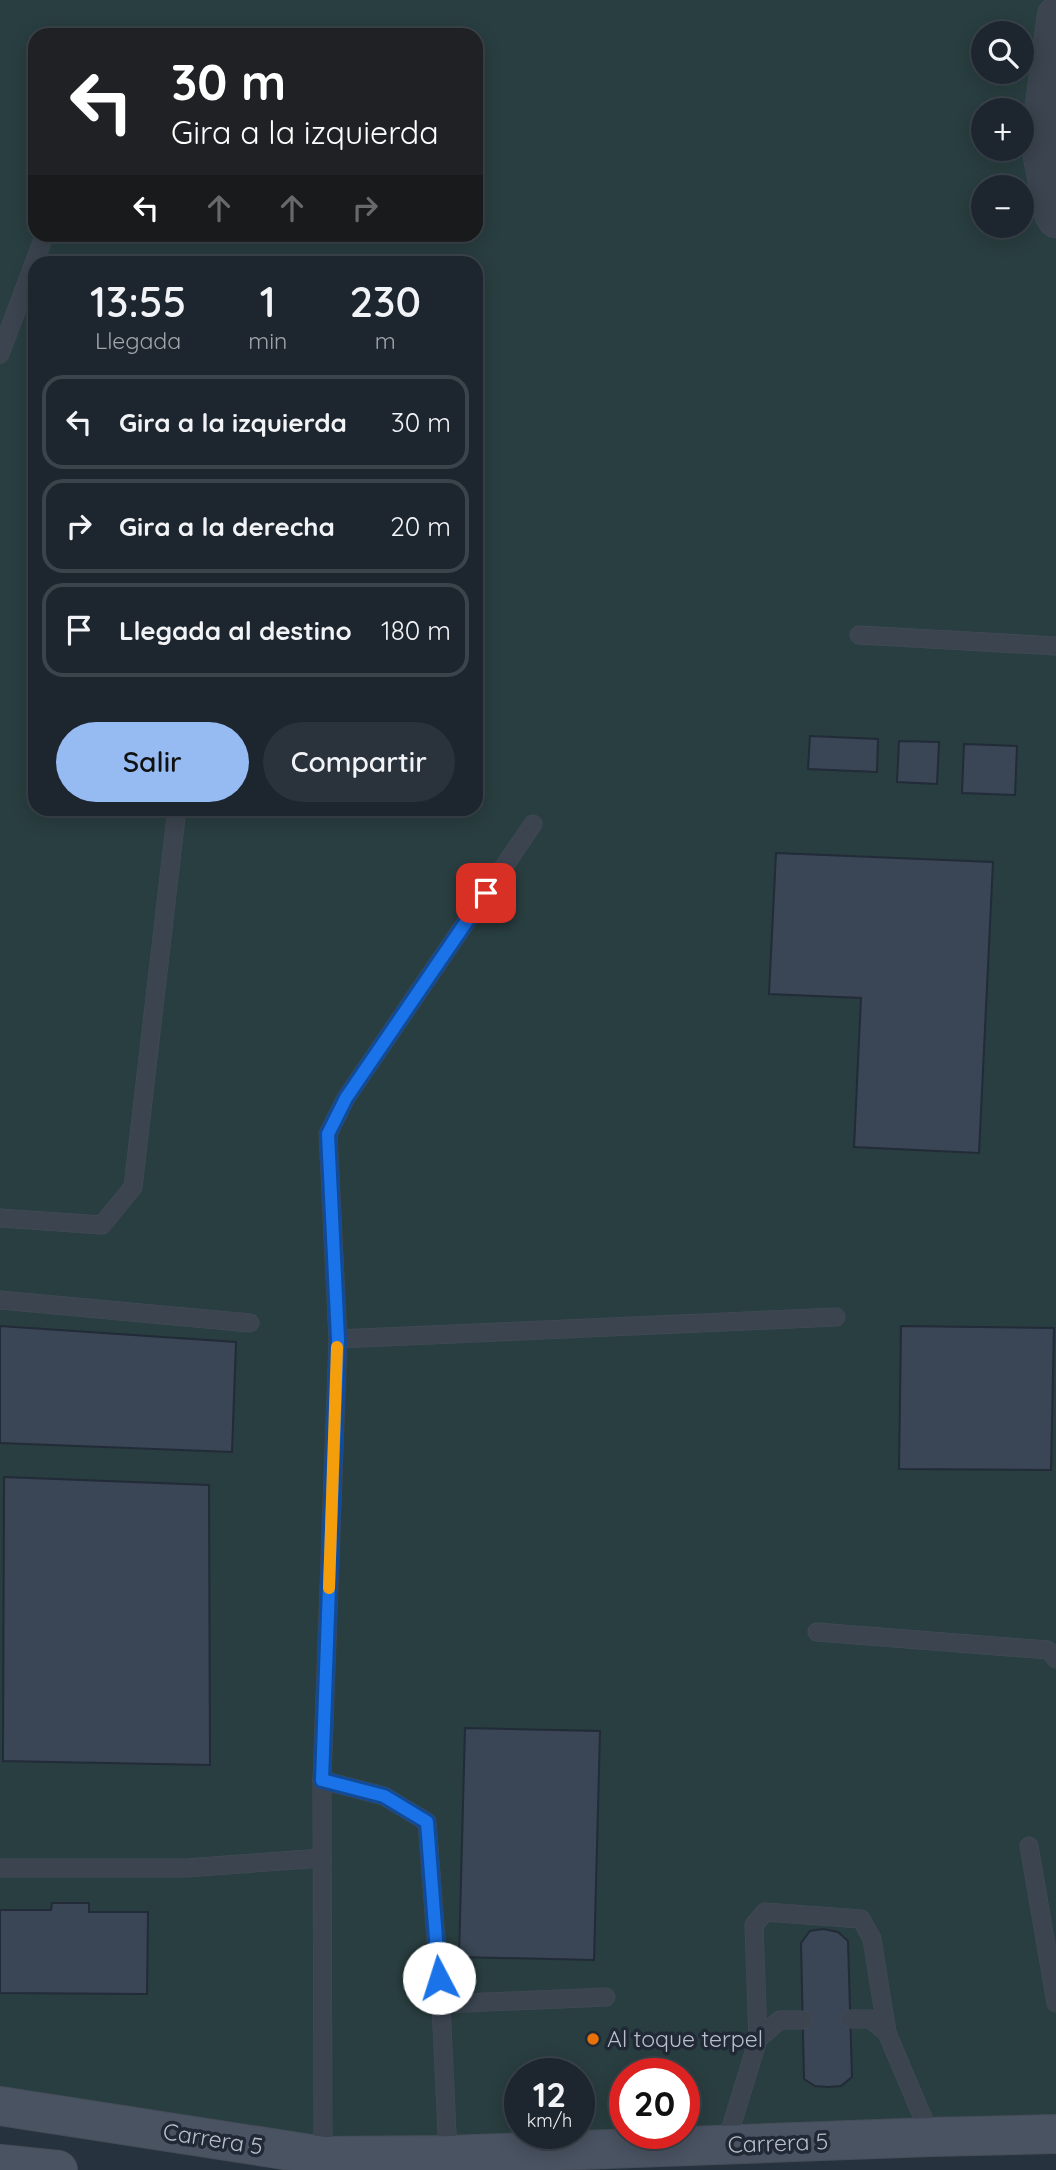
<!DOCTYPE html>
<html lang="es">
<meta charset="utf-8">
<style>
:root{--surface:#1d262f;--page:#2a323b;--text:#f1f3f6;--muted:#a0a5aa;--line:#3b434b;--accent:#95bbf2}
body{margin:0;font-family:Quicksand,sans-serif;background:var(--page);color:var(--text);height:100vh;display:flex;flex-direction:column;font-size:26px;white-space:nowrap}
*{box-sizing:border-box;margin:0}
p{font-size:23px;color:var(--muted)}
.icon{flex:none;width:38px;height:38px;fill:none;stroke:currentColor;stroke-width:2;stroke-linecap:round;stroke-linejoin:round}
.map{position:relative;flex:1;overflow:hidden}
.side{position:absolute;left:28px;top:256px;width:455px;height:560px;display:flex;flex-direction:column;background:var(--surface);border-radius:21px;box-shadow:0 4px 18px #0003,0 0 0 2px var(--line)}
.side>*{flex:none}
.guide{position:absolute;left:28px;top:28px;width:455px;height:214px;border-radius:21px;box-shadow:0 4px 18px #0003,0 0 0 2px var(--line);background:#202124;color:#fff;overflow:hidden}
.buttons{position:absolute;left:971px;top:21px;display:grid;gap:14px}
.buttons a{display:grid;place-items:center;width:63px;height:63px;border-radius:50%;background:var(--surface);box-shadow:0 4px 18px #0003,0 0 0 2px var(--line);font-size:35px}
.speed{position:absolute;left:504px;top:2058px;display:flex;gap:14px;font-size:35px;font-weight:700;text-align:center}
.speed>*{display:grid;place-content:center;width:91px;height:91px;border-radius:50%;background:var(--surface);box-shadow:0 4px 18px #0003,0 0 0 2px var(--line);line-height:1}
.speed small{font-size:18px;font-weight:400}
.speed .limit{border:10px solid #d22;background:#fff;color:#111}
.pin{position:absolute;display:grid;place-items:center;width:60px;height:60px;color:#fff;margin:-30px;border-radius:14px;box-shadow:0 4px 10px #0006}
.me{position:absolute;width:77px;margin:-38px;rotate:355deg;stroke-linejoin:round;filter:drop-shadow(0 0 5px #0008)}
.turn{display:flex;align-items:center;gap:24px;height:147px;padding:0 28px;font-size:32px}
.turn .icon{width:91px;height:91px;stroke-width:2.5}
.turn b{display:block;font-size:49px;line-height:60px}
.lanes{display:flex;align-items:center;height:66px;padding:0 28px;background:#0003;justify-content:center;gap:35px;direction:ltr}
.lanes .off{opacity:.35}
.eta{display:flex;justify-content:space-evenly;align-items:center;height:119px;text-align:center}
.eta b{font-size:42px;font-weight:600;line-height:49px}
.primary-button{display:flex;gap:14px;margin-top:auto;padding:14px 28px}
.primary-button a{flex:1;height:80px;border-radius:42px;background:var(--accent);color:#111;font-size:28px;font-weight:600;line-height:80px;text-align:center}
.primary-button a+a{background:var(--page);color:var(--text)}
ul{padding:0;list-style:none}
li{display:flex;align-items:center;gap:21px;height:94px;margin:0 14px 10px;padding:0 14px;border:4px solid var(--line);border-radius:21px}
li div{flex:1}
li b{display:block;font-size:26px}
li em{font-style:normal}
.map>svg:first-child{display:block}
.green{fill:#293e40;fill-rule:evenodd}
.building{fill:#3a4655;stroke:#222b37;stroke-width:2}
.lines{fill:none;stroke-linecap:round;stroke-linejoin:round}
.service-casing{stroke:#454d59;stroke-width:19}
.minor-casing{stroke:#454d59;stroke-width:38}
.secondary-casing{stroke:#454d59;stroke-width:40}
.service{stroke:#3b444f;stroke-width:18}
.minor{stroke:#3b444f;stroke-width:37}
.secondary{stroke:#4a5362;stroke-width:38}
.route-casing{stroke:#114b97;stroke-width:18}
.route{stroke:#1a73e8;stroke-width:12}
.slow{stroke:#f59e0b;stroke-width:12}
.food-dot{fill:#e8710a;stroke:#202935;stroke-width:2.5}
.labels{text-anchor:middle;stroke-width:7;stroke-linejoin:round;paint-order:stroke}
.poi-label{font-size:23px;fill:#b8bfca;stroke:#202935;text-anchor:start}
.street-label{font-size:23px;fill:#b8bfca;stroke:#202935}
</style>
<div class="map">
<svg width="1056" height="2170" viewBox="0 0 1056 2170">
<rect width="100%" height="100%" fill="#27323f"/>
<!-- green -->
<path class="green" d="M0 0H1056V2120L444 2144H320L0 2094ZM984 33H1022V72H984ZM35 35H476V234H35ZM984 110H1022V149H984ZM984 187H1022V226H984ZM35 262H476V808H35ZM520 2074H579V2133H520ZM625 2074H684V2133H625Z"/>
<!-- building -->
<g class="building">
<polygon points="810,736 878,739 877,772 808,769"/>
<polygon points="899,741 939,742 937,784 897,782"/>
<polygon points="964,744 1017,746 1015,795 962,793"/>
<polygon points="776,853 993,862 979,1153 854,1147 861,998 769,994"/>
<polygon points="0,1326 236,1342 232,1452 0,1443"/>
<polygon points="901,1326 1054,1328 1051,1470 899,1469"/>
<polygon points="4,1477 209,1485 210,1765 3,1761"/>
<polygon points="465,1728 600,1731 594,1960 459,1957"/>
<polygon points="52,1903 89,1903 89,1912 148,1912 147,1994 0,1993 0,1910 51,1910"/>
<polygon points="823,1929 838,1932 848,1941 852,2077 841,2086 828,2087 815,2086 804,2079 801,1943 810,1931"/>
</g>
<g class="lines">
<defs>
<g id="service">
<polyline points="0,354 45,234"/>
<polyline points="859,635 1056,646"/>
<polyline points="0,1218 102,1225 133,1187 177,808"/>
<polyline points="0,1300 250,1323"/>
<polyline points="338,1339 328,1134 346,1098 533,824"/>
<polyline points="817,1632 1048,1650 1056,1659"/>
<polyline points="322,1780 384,1796 427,1822 441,2004 448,2155"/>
<polyline points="1029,1846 1056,2003"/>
<polyline points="0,1868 186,1868 322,1858"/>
<polyline points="441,2004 606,1997"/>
<polyline points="850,2019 870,2019 887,2033 931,2137"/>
<polyline points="758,2039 754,1925 765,1912 861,1919 872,1939 887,2033"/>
<polyline points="726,2144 758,2039 780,2020 803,2020"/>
<polyline points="323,2156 322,1780 338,1339 836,1317"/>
</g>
<polyline id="minor" points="1056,15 1039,141 1053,214 1056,219"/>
<g id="secondary">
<polyline points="0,2106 323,2156 448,2155 931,2137 1056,2134"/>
<polyline points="0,2164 58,2170"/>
</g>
</defs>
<!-- service casing -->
<use href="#service" class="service-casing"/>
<!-- minor casing -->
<use href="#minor" class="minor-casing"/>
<!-- secondary casing -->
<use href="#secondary" class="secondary-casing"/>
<!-- service -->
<use href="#service" class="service"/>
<!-- minor -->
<use href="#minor" class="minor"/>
<!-- secondary -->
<use href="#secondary" class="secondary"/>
</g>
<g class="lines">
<defs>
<polyline id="route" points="439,1978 427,1822 384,1796 322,1780 338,1339 328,1134 346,1098 486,893"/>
</defs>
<!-- route casing -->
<use href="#route" class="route-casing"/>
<!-- route -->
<use href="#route" class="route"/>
<!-- slow -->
<polyline class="slow" points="329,1588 337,1347"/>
</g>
<!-- markers -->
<circle class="food-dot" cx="593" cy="2039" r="7"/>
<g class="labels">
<!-- poi labels -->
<g class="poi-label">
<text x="607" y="2047">Al toque terpel</text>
</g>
<!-- street labels -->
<g class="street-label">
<text transform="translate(213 2139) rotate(9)" y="8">Carrera 5</text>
<text transform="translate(778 2143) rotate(-2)" y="8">Carrera 5</text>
</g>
</g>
</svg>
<div class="buttons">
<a><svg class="icon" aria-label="search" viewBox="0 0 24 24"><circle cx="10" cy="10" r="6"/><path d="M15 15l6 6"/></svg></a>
<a>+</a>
<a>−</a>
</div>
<div class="speed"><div>12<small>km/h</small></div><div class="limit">20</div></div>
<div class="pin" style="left:486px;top:893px;background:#d93025"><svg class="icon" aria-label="arrive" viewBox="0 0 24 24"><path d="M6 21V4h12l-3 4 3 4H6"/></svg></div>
<svg class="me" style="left:439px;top:1978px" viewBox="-20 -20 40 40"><circle r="19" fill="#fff"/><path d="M0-13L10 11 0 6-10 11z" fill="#1a73e8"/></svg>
<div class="guide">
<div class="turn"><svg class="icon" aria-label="left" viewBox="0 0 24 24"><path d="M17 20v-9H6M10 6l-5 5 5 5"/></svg><div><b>30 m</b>Gira a la izquierda</div></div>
<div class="lanes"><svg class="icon" aria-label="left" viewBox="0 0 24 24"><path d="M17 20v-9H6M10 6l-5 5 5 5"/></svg><svg class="icon off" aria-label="ahead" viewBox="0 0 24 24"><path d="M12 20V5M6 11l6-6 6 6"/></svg><svg class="icon off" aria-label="ahead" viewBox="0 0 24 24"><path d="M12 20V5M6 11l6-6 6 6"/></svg><svg class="icon off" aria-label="right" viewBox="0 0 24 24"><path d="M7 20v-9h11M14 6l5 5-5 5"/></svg></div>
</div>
<section class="side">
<div class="eta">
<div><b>13:55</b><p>Llegada</p></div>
<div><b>1</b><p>min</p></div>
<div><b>230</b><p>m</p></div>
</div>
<ul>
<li><svg class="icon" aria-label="left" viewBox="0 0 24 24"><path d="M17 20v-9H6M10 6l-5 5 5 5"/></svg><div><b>Gira a la izquierda</b></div><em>30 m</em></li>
<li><svg class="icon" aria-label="right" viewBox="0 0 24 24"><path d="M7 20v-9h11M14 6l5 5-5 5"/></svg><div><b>Gira a la derecha</b></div><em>20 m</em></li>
<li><svg class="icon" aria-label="arrive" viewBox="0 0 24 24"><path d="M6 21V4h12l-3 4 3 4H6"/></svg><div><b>Llegada al destino</b></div><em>180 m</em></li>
</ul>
<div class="primary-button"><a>Salir</a><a>Compartir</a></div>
</section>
</div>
